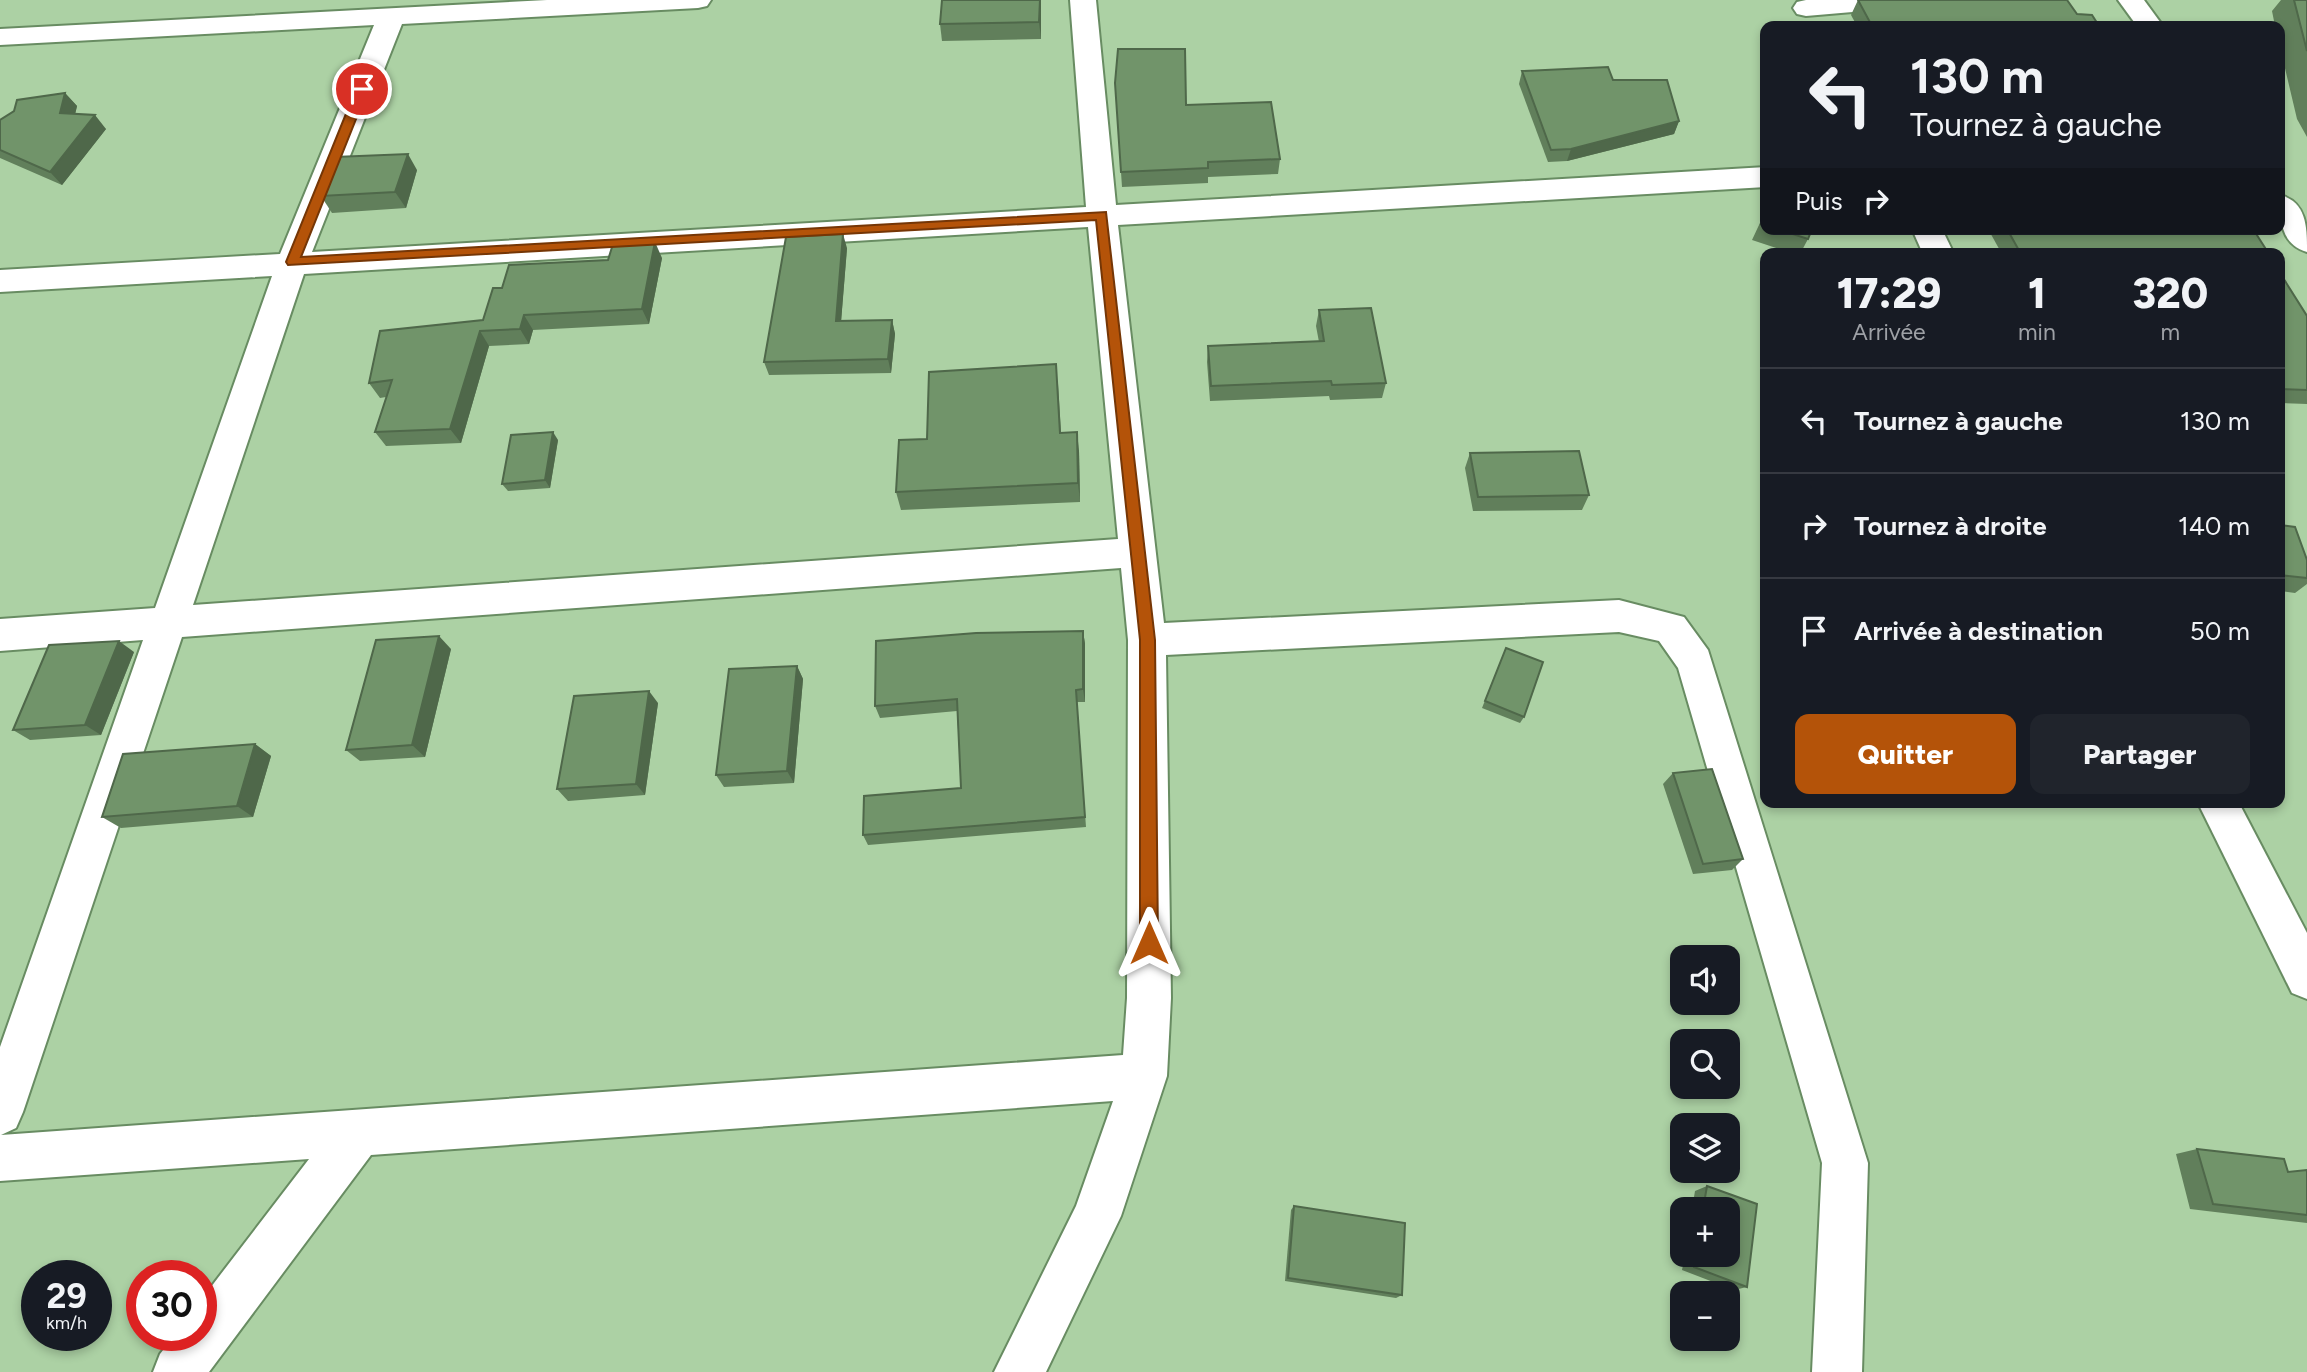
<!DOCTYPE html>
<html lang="fr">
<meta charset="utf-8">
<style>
:root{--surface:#171b24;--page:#20242c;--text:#f1f3f6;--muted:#9ea1a6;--line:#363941;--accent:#b45309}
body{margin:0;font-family:Figtree,sans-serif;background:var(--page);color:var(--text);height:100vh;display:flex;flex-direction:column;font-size:26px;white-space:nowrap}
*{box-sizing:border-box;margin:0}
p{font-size:23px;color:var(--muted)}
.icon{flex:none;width:38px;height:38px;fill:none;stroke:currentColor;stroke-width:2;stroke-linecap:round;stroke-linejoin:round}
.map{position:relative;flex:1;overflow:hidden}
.panel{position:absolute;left:1760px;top:248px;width:525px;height:560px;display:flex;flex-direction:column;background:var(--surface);border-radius:14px;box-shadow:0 4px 10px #0003}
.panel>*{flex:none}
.banner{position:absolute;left:1760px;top:21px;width:525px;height:214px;border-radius:14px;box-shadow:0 4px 10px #0003;background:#171b24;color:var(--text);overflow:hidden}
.tools{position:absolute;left:1670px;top:945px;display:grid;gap:14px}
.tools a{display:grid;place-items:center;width:70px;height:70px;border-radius:14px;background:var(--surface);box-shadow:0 4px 10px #0003;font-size:35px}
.speed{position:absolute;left:21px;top:1260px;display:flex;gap:14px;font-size:35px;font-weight:700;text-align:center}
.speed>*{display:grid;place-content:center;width:91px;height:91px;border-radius:50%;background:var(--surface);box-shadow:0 4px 10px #0003;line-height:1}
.speed small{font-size:18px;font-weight:400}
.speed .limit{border:10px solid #d22;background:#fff;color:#111}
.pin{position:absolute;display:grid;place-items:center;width:60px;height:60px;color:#fff;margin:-30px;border:4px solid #fff;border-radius:50%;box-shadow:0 2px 7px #0007}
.me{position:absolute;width:77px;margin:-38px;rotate:0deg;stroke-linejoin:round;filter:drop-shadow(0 0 5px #0008)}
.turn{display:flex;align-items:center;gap:24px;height:147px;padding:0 35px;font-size:32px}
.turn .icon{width:91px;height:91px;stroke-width:2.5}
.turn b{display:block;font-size:49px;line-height:60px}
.then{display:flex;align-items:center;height:66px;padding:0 35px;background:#0003;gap:14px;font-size:26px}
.eta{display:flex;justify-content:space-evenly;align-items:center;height:119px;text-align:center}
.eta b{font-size:42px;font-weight:800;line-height:49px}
.action{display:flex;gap:14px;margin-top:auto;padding:14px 35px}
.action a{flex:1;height:80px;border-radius:14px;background:var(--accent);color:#fff;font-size:28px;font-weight:800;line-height:80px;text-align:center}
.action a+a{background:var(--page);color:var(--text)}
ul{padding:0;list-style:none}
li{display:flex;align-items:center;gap:21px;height:105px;padding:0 35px;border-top:2px solid var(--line)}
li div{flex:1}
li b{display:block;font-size:26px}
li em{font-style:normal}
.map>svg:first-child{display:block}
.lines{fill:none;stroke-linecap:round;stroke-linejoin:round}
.street-casing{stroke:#688c62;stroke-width:4}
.secondary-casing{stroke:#688c62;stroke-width:4}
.street{fill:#fff;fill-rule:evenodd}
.secondary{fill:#fff;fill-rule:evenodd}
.wall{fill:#617f5b}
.shaded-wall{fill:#4f684a}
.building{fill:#71946a;stroke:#4f684a;stroke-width:2}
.route{fill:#b45309;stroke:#753606;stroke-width:2}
</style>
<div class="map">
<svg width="2307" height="1372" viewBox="0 0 2307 1372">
<rect width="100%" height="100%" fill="#acd1a4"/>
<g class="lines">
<defs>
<g id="street">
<path d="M547 0H711L707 6 698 8 402 24 312 252 1086 207 1070 0H1096L1116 205 1766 167V187L1118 225 1164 623 1619 600 1684 617 1708 650 1868 1163 1862 1372H1812L1822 1163 1678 668 1659 641 1619 632 1166 655 1171 998 1167 1076 1121 1216 1046 1372H994L1076 1206 1113 1101 371 1155 209 1372H153L160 1354 175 1335H201V1300L309 1159 0 1181V1047L143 640 0 651V619L155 608 272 276 0 292V270L280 254 374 25 0 45V29ZM1088 227 1118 539 193 605 304 274ZM1121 568 1128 640 1127 998 1123 1055 1 1135 16 1128 23 1112 182 637Z"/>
<polygon points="1806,0 1912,0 1908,6 1899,8 1806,16 1797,14 1793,8 1797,2"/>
<polygon points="1912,229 1942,229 1954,254 1923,254"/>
<polygon points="2198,803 2239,803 2307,933 2307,999 2292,993"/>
</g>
<g id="secondary">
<polygon points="2118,0 2144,0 2163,26 2137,26"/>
<path d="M2280 195C2307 202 2307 228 2307 252 2280 244 2280 219 2280 195Z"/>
</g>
</defs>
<!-- street casing -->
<use href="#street" class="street-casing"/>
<!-- secondary casing -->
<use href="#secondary" class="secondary-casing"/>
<!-- street -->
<use href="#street" class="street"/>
<!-- secondary -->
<use href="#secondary" class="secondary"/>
</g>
<!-- wall -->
<g class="wall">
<polygon points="942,0 1041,0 1041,39 942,41 940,24"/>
<polygon points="1858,0 2077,14 2099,26 1857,26 1851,15"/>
<polygon points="2281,0 2307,0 2307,137 2297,119 2280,47 2280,26 2275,26 2272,11"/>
<polygon points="1522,71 1613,80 1679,121 1674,134 1567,161 1548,162 1519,84"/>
<polygon points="1115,83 1186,105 1280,159 1278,174 1208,177 1208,183 1122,187"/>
<polygon points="65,93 77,106 75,114 106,129 62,185 0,158 0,120"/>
<polygon points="417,170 406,208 332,213 321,196"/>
<polygon points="1766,210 1766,229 1812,229 1808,239 1800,254 1794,254 1752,240"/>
<polygon points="1988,229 2253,229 2269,254 2002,254"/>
<polygon points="847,248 841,321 892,320 895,334 891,373 769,375 764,362"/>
<polygon points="662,258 649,324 533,330 529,344 489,346 461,443 386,446 375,432 386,397 380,398 369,383 483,320 502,288"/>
<polygon points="2280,273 2307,316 2307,404 2280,403"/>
<polygon points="1319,310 1386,383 1382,398 1330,400 1329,396 1210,401 1207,362 1208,346 1319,342 1316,326"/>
<polygon points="1058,384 1061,433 1079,451 1080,502 901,510 896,492 927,439"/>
<polygon points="558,440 550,488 508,491 502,484"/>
<polygon points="1470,453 1589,495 1582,510 1473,511 1465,468"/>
<polygon points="2280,525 2307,560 2307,584 2295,593 2280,591"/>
<polygon points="1083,631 1085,644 1085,702 1077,702 1086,827 868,845 863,835 961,788 957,711 880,718 875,706"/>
<polygon points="451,649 425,757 360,761 346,750"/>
<polygon points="134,652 101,735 30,740 13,730"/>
<polygon points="1503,655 1524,717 1520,723 1482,708"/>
<polygon points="797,666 803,679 794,783 724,787 716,775"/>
<polygon points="658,703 645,795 568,801 557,789"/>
<polygon points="255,744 271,756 253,817 121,828 102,817"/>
<polygon points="1673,773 1743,859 1732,870 1693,874 1663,784"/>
<polygon points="2197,1149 2288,1172 2307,1170 2307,1223 2190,1209 2176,1154"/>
<polygon points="1707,1186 1757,1204 1747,1287 1734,1290 1682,1270 1685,1255 1727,1255 1727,1209 1692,1209 1695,1191"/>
<polygon points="1294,1206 1402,1295 1396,1298 1285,1281 1291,1210"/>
</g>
<!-- shaded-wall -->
<g class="shaded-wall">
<polygon points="1040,0 1041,0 1041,39 1039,22"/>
<polygon points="65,93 77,106 72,127 60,113"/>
<polygon points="95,115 106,129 62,185 50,172"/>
<polygon points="1679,121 1674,134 1567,161 1571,149"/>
<polygon points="408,154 417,170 406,208 395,192"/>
<polygon points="843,234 847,248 840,335 836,321"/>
<polygon points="655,242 662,258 649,324 642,309"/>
<polygon points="524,315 533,330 529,344 520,329"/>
<polygon points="892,320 895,334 891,373 888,359"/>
<polygon points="480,331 489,346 461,443 450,429"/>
<polygon points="553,432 558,440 550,488 545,480"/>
<polygon points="1077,432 1079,451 1080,502 1078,483"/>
<polygon points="1083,631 1085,644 1085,702 1083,689"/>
<polygon points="439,636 451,649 425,757 412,745"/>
<polygon points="119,641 134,652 101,735 85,725"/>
<polygon points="797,666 803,679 794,783 787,771"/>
<polygon points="649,691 658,703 645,795 636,784"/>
<polygon points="255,744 271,756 253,817 237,806"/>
</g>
<!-- building -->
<g class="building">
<polygon points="942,0 1040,0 1039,22 940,24"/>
<polygon points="1858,0 2067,0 2077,14 2092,15 2099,26 1872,26"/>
<polygon points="2294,0 2307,0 2307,51"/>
<polygon points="1118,49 1185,49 1186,105 1271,102 1280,159 1208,162 1208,168 1121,172 1115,83"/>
<polygon points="1608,67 1613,80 1667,80 1679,121 1571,149 1551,150 1522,71"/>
<polygon points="65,93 60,113 95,115 50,172 0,150 0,120 14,111 17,100"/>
<polygon points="408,154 395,192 321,196 335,157"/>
<polygon points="1766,213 1766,226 1761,224"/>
<polygon points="1777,229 1812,229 1808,239"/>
<polygon points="2007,229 2253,229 2269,254 2021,254"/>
<polygon points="843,234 836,321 892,320 888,359 764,362 786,237"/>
<polygon points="655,242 642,309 524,315 520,329 480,331 450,429 375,432 392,380 369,383 380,331 483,320 493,288 502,288 509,265 608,260 613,244"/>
<polygon points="2280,273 2307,316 2307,390 2280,389"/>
<polygon points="1371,308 1386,383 1332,385 1331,381 1211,386 1208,346 1324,341 1319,310"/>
<polygon points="1056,364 1060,433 1077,432 1078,483 896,492 899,440 927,439 929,372"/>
<polygon points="553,432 545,480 502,484 511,435"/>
<polygon points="1579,451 1589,495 1478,497 1470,453"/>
<polygon points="2280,525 2295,527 2307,560 2307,578 2280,575"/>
<polygon points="1083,631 1083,689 1076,690 1085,817 863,835 864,796 961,788 957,699 875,706 876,641 976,633"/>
<polygon points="439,636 412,745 346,750 376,640"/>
<polygon points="119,641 85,725 13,730 49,645"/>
<polygon points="1506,648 1543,662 1524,717 1485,701"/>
<polygon points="797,666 787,771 716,775 729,669"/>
<polygon points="649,691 636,784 557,789 574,696"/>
<polygon points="255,744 237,806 102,817 123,754"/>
<polygon points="1712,769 1743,859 1703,864 1673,773"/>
<polygon points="2197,1149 2284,1159 2288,1172 2307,1170 2307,1215 2213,1204"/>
<polygon points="1707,1186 1757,1204 1747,1287 1694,1267 1696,1255 1727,1255 1727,1209 1703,1209"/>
<polygon points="1294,1206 1405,1223 1402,1295 1288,1278"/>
</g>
<!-- route -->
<polygon class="route" points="362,86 368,89 301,257 1106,212 1155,640 1158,943 1155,949 1149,952 1143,949 1140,943 1140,640 1096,220 288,265 286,262 356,89"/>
</svg>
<div class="tools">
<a><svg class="icon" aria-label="sound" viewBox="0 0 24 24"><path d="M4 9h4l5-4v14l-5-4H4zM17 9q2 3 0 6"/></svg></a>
<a><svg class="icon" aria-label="search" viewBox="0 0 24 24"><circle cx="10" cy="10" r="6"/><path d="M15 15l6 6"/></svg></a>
<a><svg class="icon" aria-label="layers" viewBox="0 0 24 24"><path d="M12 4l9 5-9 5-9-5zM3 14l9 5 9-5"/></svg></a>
<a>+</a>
<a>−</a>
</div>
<div class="speed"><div>29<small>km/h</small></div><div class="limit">30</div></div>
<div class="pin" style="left:362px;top:89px;background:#d93025"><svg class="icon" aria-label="arrive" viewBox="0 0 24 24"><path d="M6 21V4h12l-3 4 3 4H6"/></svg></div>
<svg class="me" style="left:1149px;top:943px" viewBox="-20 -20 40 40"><path d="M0-17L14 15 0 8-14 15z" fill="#b45309" stroke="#fff" stroke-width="4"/></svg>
<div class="banner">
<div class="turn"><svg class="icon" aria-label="left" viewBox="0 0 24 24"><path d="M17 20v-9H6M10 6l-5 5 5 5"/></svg><div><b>130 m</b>Tournez à gauche</div></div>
<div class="then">Puis<svg class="icon" aria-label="right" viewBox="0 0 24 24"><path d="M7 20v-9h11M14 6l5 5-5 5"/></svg></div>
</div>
<section class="panel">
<div class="eta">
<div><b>17:29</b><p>Arrivée</p></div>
<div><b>1</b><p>min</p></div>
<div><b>320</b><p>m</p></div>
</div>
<ul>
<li><svg class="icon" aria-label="left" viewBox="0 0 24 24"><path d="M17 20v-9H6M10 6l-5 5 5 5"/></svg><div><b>Tournez à gauche</b></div><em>130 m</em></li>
<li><svg class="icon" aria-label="right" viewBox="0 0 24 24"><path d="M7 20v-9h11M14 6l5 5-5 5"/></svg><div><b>Tournez à droite</b></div><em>140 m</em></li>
<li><svg class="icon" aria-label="arrive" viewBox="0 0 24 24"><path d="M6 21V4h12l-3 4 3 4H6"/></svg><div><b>Arrivée à destination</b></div><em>50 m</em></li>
</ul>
<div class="action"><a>Quitter</a><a>Partager</a></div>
</section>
</div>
